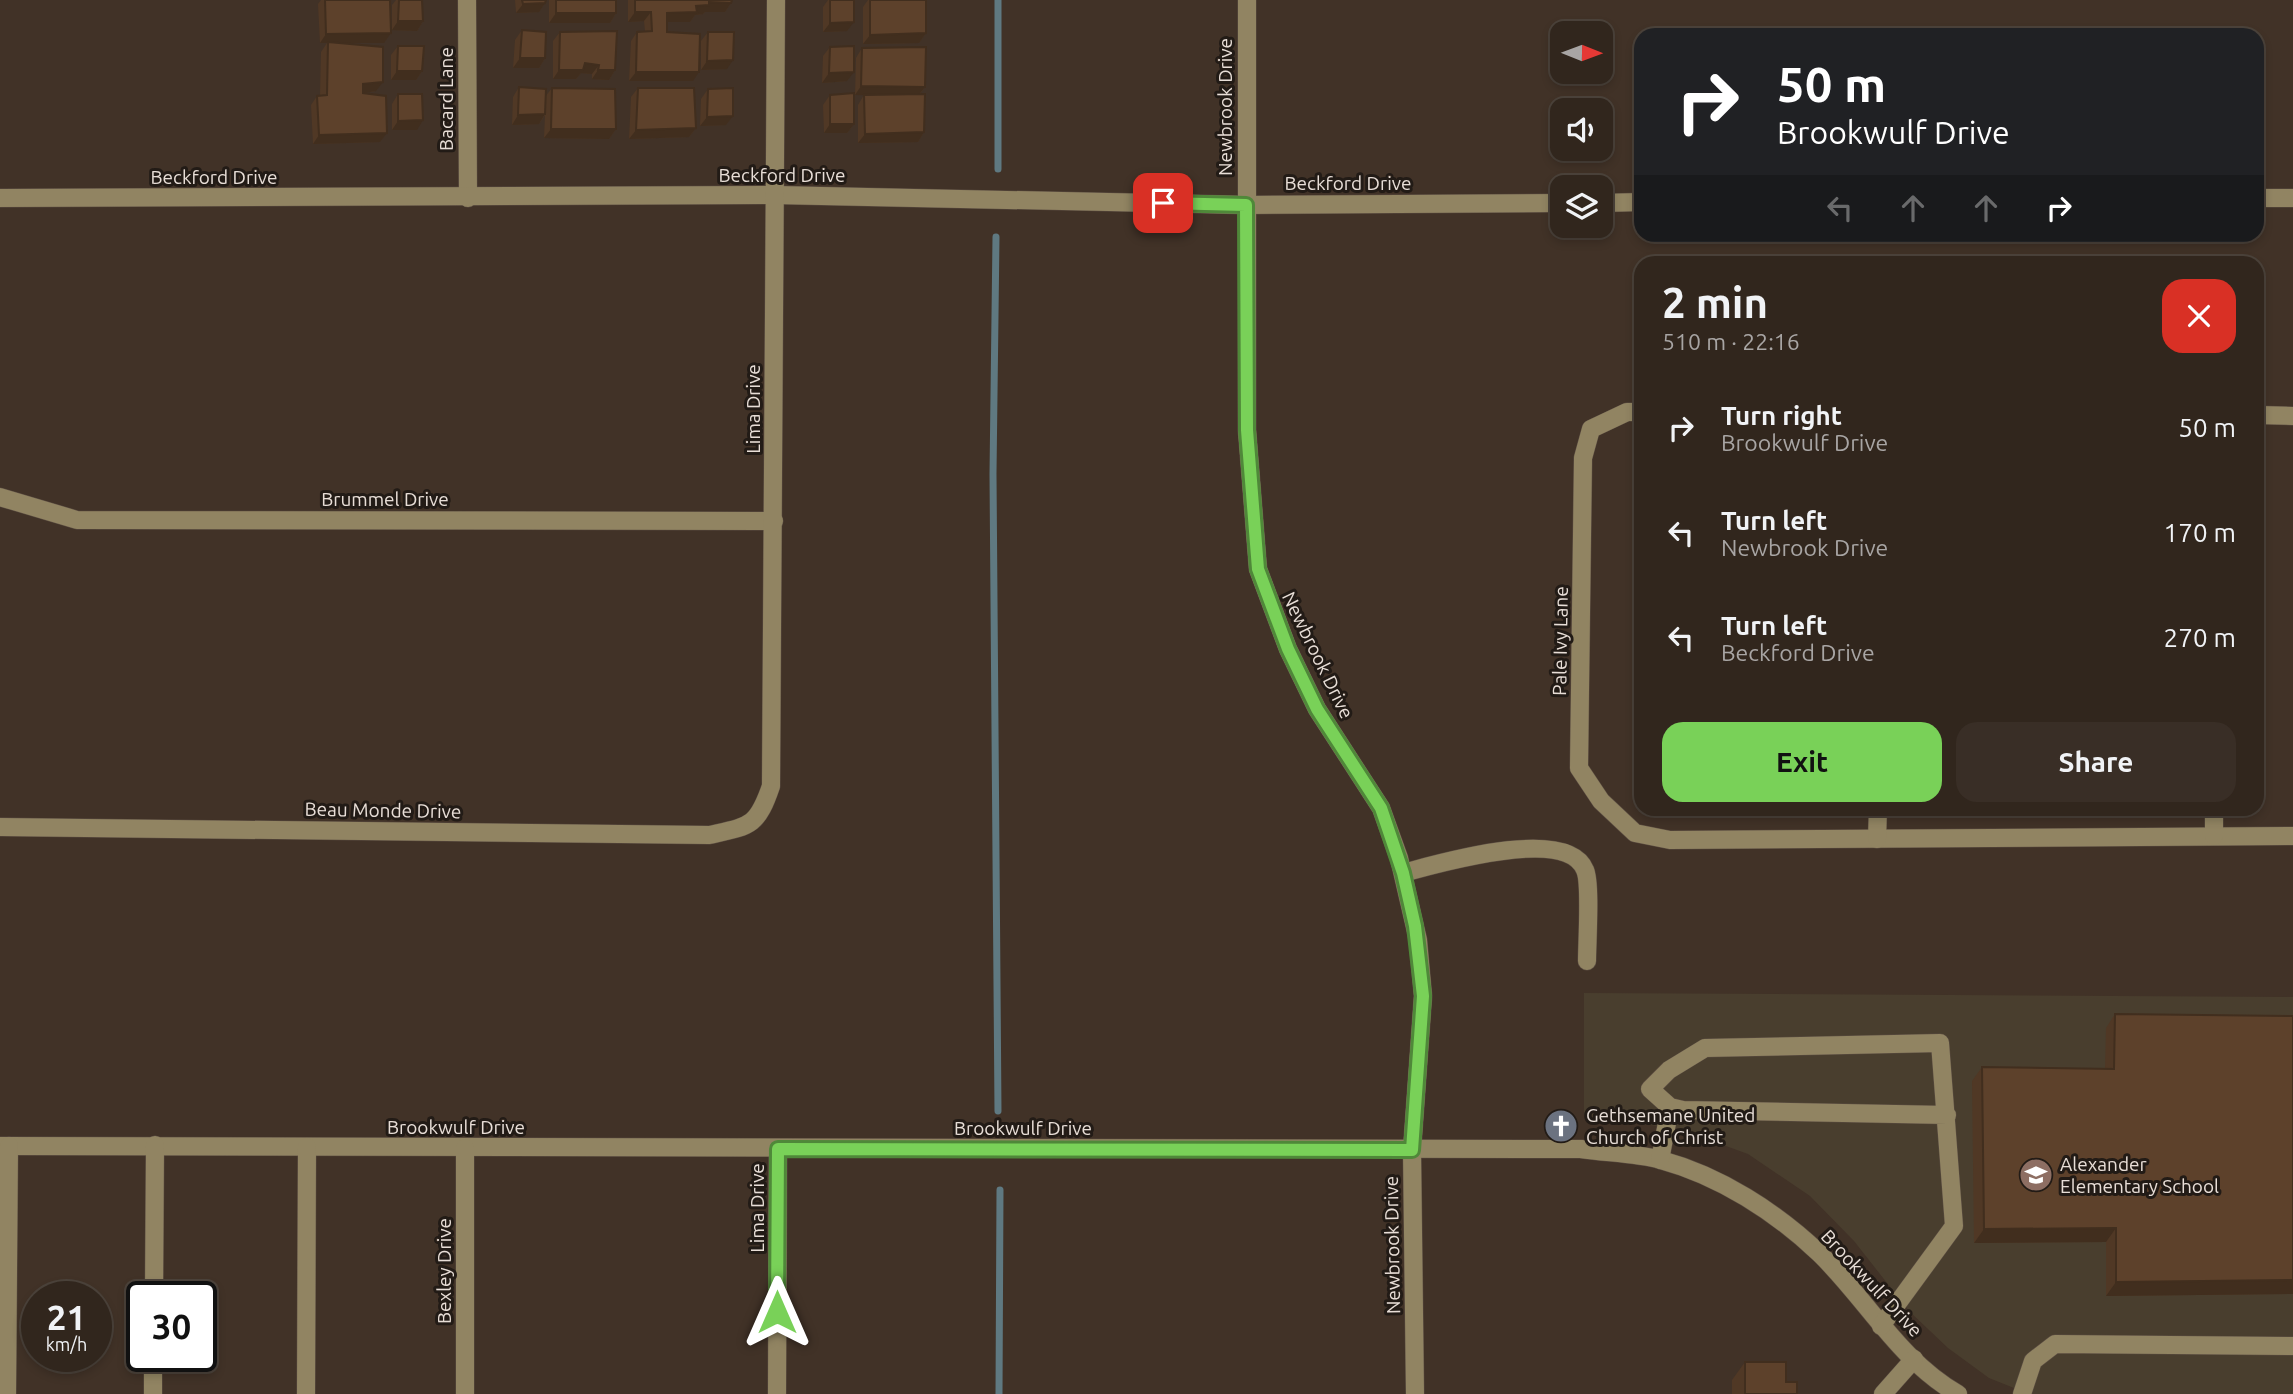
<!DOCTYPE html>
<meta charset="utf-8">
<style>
:root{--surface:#31261d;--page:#392e26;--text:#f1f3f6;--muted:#a8a5a4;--line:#4c433b;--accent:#79d158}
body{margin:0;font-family:Ubuntu,sans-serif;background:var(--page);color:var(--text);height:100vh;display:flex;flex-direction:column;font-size:26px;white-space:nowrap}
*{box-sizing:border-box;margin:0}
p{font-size:23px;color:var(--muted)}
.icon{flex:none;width:38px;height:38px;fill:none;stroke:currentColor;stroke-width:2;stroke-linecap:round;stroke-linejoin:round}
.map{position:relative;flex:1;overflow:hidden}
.sheet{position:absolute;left:1634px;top:256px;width:630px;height:560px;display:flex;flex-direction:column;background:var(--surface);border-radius:21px;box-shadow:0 4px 10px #0003,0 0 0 2px var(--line)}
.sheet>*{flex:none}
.hud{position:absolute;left:1634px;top:28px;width:630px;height:214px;border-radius:21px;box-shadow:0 4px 10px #0003,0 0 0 2px var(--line);background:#202124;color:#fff;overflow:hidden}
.needle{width:46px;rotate:91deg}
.tools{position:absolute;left:1550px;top:21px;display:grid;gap:14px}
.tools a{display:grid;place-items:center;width:63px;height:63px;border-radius:14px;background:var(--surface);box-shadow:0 4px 10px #0003,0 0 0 2px var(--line);font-size:35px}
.speed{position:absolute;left:21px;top:1281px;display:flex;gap:14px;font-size:35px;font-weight:700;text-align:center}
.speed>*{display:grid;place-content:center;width:91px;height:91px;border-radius:50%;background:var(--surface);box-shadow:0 4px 10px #0003,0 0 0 2px var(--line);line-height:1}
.speed small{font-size:18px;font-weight:400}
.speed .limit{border:4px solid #111;border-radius:10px;background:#fff;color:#111}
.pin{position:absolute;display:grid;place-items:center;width:60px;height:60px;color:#fff;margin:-30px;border-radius:14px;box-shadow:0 4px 10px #0006}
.me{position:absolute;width:77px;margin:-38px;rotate:0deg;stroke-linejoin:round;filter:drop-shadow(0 0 5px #0008)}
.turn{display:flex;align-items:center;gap:24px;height:147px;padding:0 28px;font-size:32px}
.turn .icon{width:91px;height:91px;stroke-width:2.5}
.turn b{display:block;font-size:49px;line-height:60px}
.lanes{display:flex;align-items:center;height:66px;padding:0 28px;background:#0003;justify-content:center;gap:35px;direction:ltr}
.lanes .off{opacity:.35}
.round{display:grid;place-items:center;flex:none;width:74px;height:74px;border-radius:21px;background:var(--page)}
.headline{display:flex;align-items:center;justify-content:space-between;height:119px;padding:0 28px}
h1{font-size:42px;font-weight:600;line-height:52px}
.action{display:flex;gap:14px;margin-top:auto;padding:14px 28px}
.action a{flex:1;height:80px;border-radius:21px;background:var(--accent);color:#111;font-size:28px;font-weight:600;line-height:80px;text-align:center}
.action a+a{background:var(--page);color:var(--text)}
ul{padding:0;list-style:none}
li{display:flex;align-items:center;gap:21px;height:105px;padding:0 28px}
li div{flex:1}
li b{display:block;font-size:26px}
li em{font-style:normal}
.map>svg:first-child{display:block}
.education{fill:#493e2e}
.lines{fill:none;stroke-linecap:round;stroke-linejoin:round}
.stream{stroke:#5f7981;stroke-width:7}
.minor-casing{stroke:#5c4e43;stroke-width:19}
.minor{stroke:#918462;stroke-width:18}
.wall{fill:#503825}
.shaded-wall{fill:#412e1e}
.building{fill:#5d412b;stroke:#412e1e;stroke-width:2}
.route-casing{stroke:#4f8839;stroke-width:18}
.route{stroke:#79d158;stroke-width:12}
.labels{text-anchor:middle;stroke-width:6;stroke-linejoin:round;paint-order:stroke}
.street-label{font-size:19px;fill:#e8ded7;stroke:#221b16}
.poi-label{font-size:19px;fill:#e8ded7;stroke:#221b16;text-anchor:start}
</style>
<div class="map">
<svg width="2293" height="1394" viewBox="0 0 2293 1394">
<rect width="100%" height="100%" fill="#413227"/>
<!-- education -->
<polygon class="education" points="1584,993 2293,997 2293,1394 2029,1394 1989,1378 1948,1348 1909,1311 1854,1241 1810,1196 1748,1154 1679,1129 1584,1116"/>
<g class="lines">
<!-- stream -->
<g class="stream">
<polyline points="998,169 998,0"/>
<polyline points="996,237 993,474 998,1111"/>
<polyline points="999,1394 1000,1190"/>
</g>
<defs>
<g id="minor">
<polyline points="467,0 468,198"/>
<polyline points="1247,0 1247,430 1258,569 1288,649 1317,709 1381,808 1399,858 1418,940 1423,996 1412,1150 1415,1394"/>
<polyline points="0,198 775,195 1246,205 1563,203"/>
<polyline points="2258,198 2293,198"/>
<polyline points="1601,203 1642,202"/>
<polyline points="1642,412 1627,412 1591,429 1583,458 1579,768 1601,801 1635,833 1670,840 2293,836"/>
<polyline points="2258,415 2293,416"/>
<polyline points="0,497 77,520 774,521"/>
<path d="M0 827 709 835C750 826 757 827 771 786L776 0"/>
<polyline points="2214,836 2214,808"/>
<polyline points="1877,839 1878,808"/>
<path d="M1403 873C1437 864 1567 825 1585 870 1591 883 1587 943 1587 961"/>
<path d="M0 1146 1581 1149C1607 1153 1636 1153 1661 1160 1720 1176 1776 1212 1820 1254 1867 1300 1900 1361 1958 1394"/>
<polyline points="465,1148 465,1394"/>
<polyline points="1660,1160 1670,1107"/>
<polyline points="154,1297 155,1145"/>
<polyline points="1881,1326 1954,1226 1940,1043 1705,1048 1669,1070 1650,1089 1670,1107 1683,1110 1947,1115"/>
<polyline points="7,1394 9,1146"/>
<polyline points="153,1394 153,1356"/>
<polyline points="306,1394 307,1147"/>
<polyline points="777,1394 778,1149"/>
<polyline points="1883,1394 1914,1359"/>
<polyline points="2022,1394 2033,1361 2055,1344 2293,1346"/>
</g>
</defs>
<!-- minor casing -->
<use href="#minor" class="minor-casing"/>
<!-- minor -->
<use href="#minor" class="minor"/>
</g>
<!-- wall -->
<g class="wall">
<polygon points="321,0 390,0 384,43 337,43 376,91 363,93 380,142 313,144 311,105 317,96 320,95 321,52 327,43 320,43 318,4"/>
<polygon points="396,0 422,0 423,21 417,31 392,30 392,5"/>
<polygon points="515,0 546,0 545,3 539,12 516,13"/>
<polygon points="549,0 616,0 616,13 610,23 549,23"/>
<polygon points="628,0 732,0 731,3 725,12 705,12 703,14 695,15 690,22 667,22 667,32 693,81 629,81 631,41 637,32 645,31 644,21 628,22"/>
<polygon points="828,0 854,0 847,31 823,32 823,7"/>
<polygon points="868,0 926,0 926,33 919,43 863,44 863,7"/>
<polygon points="522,30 545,58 539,68 513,68 515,40"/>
<polygon points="560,32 615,70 609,80 592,79 592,74 581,73 576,79 553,79 553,41"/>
<polygon points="708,32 727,69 701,70 701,41"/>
<polygon points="398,46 422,71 416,80 391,80 391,55"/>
<polygon points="830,47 847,81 822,83 823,56"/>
<polygon points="862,48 925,87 920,94 924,132 918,142 858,143 858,105 864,95 855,95 856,58"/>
<polygon points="519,87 545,97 552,88 616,129 609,139 544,138 545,115 539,124 512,125 513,97"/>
<polygon points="638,88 696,128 689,137 629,139 631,97"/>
<polygon points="708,89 726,125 700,126 701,99"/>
<polygon points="398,94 417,130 392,130 392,104"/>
<polygon points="830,95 854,124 847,133 824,133 823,105"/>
<polygon points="2115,1014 2293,1294 2106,1296 2106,1242 1974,1243 1972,1081 1982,1067 2105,1069 2106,1028"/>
<polygon points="1745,1362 1786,1382 1797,1394 1732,1394 1732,1380"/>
</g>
<!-- shaded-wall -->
<g class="shaded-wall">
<polygon points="709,2 731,3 725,12 705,12 703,14 695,15 690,22 661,22 667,13"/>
<polygon points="545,3 539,12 516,13 523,4"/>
<polygon points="635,12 651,12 644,21 628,22"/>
<polygon points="556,13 616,13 610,23 549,23"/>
<polygon points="398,21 423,21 417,31 392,30"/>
<polygon points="854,22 847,31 823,32 830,23"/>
<polygon points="391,33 384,43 320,43 326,34"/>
<polygon points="926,33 919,43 863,44 870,35"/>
<polygon points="520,58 545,58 539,68 513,68"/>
<polygon points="733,60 727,69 701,70 707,61"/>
<polygon points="585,63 599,65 592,74 581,73 576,79 553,79 559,70"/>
<polygon points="598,70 615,70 609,80 592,79"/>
<polygon points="397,71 422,71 416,80 391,80"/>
<polygon points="636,72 699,72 693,81 629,81"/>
<polygon points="854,72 847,81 822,83 829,73"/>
<polygon points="383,82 376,91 356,94 363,84"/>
<polygon points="861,86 925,87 918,96 855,95"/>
<polygon points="545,114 539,124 512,125 518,115"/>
<polygon points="733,116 726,125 700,126 707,117"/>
<polygon points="423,120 417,130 392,130 398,121"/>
<polygon points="830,124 854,124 847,133 824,133"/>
<polygon points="696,128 689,137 629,139 636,130"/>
<polygon points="551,129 616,129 609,139 544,138"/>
<polygon points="924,132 918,142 858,143 865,134"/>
<polygon points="387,133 380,142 313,144 319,135"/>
<polygon points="2116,1228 2106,1242 1974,1243 1984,1229"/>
<polygon points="2293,1280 2293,1294 2106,1296 2116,1282"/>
</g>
<!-- building -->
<g class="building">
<polygon points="325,0 390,0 391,33 326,34"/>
<polygon points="399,0 422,0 423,21 398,21"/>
<polygon points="522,0 546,0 545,3 523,4"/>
<rect x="556" y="0" width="60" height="13"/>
<polygon points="635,0 732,0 731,3 709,2 709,5 696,6 697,12 667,13 667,32 700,34 699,72 636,72 637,32 652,31 651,12 635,12"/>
<polygon points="830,0 854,0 854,22 830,23"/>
<polygon points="870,0 926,0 926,33 870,35"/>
<polygon points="522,30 546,32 545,58 520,58"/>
<polygon points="617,31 615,70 598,70 599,65 585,63 583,70 559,70 560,32"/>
<polygon points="708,32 734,32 733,60 707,61"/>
<polygon points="328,42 383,47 383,82 363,84 363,93 386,96 387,133 319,135 317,96 327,95"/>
<polygon points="398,46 424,46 422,71 397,71"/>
<polygon points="854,46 854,72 829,73 830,47"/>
<polygon points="926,47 925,87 861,86 862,48"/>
<polygon points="519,87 546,89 545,114 518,115"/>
<polygon points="552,88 615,89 616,129 551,129"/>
<polygon points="638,88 694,88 696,128 636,130"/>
<polygon points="733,88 733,116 707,117 708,89"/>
<polygon points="854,93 854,124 830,124 830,95"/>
<polygon points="398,94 422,94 423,120 398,121"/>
<polygon points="925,94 924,132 865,134 864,95"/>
<polygon points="2115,1014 2293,1016 2293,1280 2116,1282 2116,1228 1984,1229 1982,1067 2114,1069"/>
<polygon points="1745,1362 1786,1362 1786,1382 1797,1382 1797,1394 1745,1394"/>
</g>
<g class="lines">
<defs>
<polyline id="route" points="777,1312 778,1149 1412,1150 1423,996 1415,926 1403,873 1381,808 1317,709 1288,649 1258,569 1247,430 1246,205 1163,203"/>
</defs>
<!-- route casing -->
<use href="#route" class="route-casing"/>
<!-- route -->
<use href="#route" class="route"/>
</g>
<!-- icons -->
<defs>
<symbol id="church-disc" viewBox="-11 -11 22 22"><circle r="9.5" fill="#6b7280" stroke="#221b16"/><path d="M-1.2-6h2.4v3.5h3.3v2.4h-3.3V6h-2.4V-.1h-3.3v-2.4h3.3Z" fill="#fff"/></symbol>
<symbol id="school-disc" viewBox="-11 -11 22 22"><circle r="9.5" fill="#8d6e63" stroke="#221b16"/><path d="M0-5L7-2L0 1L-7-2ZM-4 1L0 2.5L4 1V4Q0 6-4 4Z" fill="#fff"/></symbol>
</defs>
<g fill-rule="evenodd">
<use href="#church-disc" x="1542" y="1107" width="38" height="38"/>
<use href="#school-disc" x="2017" y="1156" width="38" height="38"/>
</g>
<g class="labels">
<!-- street labels -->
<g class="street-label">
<text transform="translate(446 99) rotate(-90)" y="7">Bacard Lane</text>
<text transform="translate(1225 107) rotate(-90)" y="7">Newbrook Drive</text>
<text x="782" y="182">Beckford Drive</text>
<text x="214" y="184">Beckford Drive</text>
<text x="1348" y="190">Beckford Drive</text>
<text transform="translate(753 409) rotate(-90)" y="7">Lima Drive</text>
<text x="385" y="506">Brummel Drive</text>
<text transform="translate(1560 641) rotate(-89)" y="7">Pale Ivy Lane</text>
<text transform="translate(1318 655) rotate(64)" y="7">Newbrook Drive</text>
<text transform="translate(383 810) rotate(1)" y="7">Beau Monde Drive</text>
<text x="456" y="1134">Brookwulf Drive</text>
<text x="1023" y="1135">Brookwulf Drive</text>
<text transform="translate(757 1208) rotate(-90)" y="7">Lima Drive</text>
<text transform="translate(1392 1245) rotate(-91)" y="7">Newbrook Drive</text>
<text transform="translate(444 1271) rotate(-90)" y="7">Bexley Drive</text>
<text transform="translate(1872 1283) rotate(47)" y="7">Brookwulf Drive</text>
</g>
<!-- poi labels -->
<g class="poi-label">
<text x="1586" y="1122">Gethsemane United<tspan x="1586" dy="22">Church of Christ</tspan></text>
<text x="2060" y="1171">Alexander<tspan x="2060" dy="22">Elementary School</tspan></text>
</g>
</g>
</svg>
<div class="tools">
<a><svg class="needle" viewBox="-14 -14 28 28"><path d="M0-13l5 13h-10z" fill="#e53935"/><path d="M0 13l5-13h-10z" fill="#a8a5a4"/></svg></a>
<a><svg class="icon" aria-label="sound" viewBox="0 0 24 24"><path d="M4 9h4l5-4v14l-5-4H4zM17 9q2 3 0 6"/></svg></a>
<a><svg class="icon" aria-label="layers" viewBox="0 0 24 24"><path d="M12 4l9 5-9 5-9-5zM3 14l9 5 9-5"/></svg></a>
</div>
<div class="speed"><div>21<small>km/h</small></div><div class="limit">30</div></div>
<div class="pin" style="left:1163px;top:203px;background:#d93025"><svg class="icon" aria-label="arrive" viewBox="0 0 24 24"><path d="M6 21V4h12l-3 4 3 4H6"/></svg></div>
<svg class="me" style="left:777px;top:1312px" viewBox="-20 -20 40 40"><path d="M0-17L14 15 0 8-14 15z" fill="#79d158" stroke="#fff" stroke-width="4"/></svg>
<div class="hud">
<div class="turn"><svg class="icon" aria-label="right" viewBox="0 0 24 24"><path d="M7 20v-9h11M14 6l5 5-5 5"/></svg><div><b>50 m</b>Brookwulf Drive</div></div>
<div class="lanes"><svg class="icon off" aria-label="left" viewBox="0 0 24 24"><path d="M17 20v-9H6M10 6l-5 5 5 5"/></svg><svg class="icon off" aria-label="ahead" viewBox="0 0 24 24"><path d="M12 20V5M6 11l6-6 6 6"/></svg><svg class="icon off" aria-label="ahead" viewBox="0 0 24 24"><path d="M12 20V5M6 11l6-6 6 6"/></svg><svg class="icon" aria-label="right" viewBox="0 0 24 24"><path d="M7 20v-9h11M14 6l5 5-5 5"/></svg></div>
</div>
<section class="sheet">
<div class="headline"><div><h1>2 min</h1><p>510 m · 22:16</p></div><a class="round" style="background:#d93025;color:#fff"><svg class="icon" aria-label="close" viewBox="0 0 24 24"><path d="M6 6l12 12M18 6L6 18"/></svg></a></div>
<ul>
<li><svg class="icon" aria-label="right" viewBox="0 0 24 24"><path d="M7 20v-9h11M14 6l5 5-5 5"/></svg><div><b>Turn right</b><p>Brookwulf Drive</p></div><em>50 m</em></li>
<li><svg class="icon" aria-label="left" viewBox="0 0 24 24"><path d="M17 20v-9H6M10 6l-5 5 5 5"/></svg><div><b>Turn left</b><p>Newbrook Drive</p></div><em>170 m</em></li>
<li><svg class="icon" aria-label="left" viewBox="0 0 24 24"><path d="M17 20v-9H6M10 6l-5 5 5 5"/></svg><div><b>Turn left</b><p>Beckford Drive</p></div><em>270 m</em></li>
</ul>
<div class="action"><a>Exit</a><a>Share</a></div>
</section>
</div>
